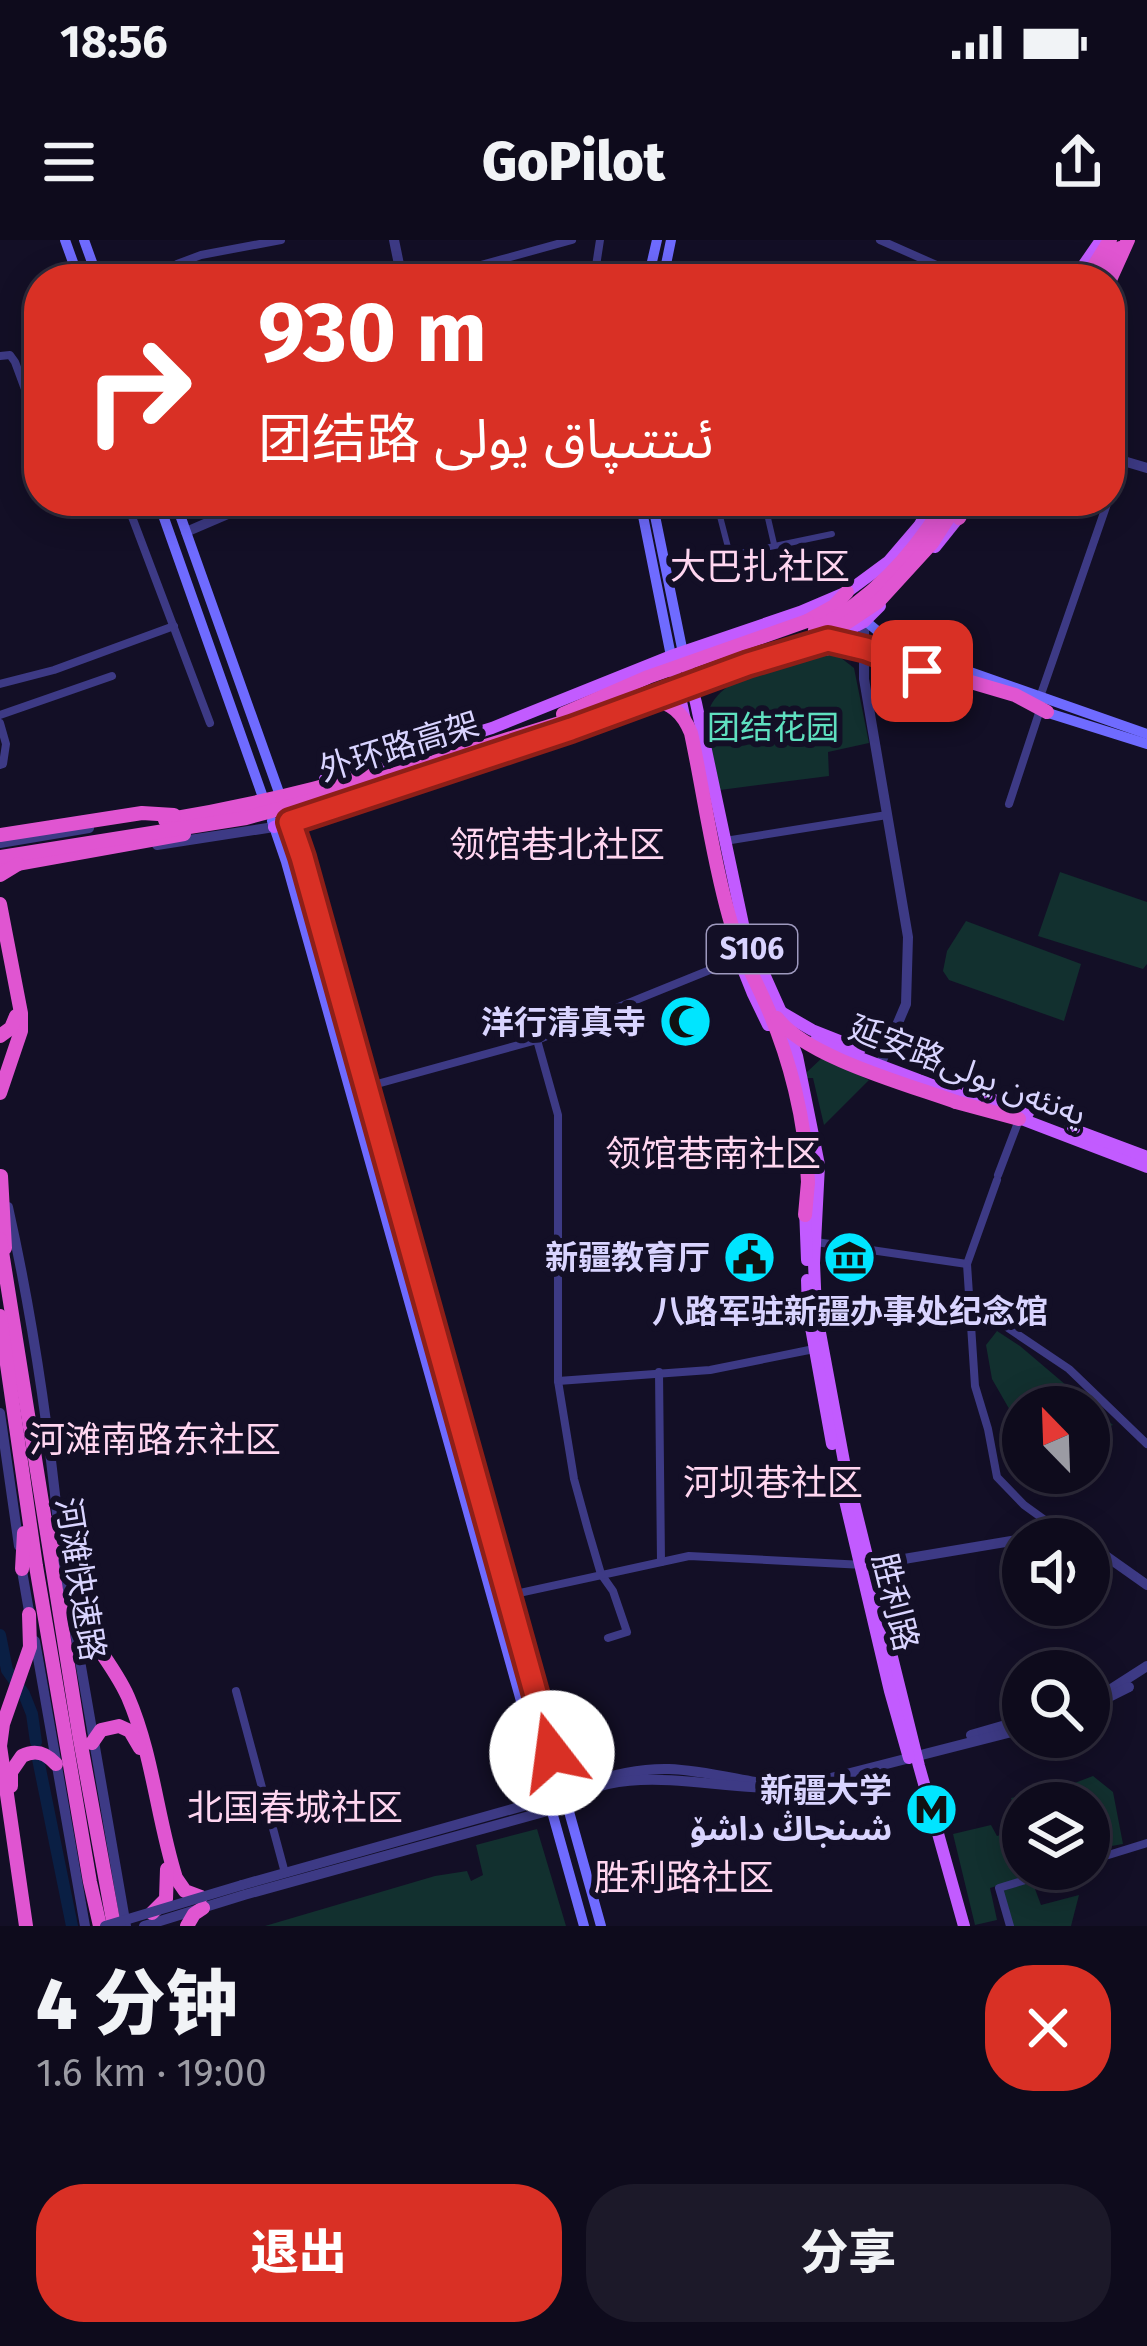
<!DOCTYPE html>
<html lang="zh">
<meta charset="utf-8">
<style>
:root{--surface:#0e0b1c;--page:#1c1929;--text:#f1f3f6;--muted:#9b9ba3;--line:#2e2b3b;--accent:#d93025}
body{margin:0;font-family:"Fira Sans","Noto Sans Arabic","Noto Sans SC",sans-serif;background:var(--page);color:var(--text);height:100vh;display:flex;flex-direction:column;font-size:45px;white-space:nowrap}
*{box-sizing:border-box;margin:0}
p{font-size:39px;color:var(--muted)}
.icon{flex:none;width:66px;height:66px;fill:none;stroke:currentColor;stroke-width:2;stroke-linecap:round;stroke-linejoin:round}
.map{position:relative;height:1686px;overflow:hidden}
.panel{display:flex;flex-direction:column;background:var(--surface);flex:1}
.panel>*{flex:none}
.hud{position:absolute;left:24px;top:24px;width:1101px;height:252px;border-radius:48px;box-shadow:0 6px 30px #0003,0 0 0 3px var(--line);background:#d93025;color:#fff;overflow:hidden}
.needle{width:78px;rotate:337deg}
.fabs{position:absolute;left:1002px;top:1146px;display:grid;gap:24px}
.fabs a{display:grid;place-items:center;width:108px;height:108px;border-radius:50%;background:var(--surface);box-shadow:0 6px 30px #0003,0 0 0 3px var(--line);font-size:60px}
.pin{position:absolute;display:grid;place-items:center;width:102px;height:102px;color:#fff;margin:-51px;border-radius:24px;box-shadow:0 6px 18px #0006}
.me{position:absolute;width:132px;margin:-66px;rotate:345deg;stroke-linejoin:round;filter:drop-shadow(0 0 9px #0008)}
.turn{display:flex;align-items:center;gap:42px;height:252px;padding:0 36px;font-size:54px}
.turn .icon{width:156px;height:156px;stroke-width:2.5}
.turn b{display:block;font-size:84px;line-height:102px}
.round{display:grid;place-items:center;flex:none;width:126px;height:126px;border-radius:48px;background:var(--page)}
.overview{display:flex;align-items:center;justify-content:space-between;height:204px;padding:0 36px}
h1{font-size:72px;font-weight:800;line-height:90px}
.primary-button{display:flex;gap:24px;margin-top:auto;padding:24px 36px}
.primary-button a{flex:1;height:138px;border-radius:48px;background:var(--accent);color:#fff;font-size:48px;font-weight:800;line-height:138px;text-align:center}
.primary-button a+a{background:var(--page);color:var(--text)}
.status{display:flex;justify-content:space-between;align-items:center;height:84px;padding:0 60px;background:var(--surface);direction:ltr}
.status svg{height:33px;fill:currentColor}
header{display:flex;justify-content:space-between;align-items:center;height:156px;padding:0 36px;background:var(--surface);font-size:54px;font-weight:800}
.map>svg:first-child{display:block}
.green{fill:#12302f}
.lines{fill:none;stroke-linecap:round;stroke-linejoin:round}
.river{stroke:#0a1f44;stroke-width:12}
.pedestrian{stroke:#3d3a85;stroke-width:6}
.minor{stroke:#3d3a85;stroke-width:8}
.tertiary{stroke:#3d3a85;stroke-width:10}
.secondary{stroke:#6f6bff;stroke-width:10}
.primary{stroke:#c25bff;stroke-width:12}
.trunk{stroke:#e055d1;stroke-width:14}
.tertiary-bridge{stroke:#3d3a85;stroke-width:10}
.trunk-bridge{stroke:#e055d1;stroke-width:14}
.route-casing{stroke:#8d1f18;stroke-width:30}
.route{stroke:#d93025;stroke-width:21}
.labels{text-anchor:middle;stroke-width:12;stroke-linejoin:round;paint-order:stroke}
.shield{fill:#130f26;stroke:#9e99be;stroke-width:3}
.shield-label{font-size:30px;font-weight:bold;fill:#d9d4ff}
.park-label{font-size:33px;fill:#5fe0c0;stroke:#130f26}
.street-label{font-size:33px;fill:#d9d4ff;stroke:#130f26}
.poi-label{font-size:33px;font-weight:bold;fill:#d9d4ff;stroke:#130f26;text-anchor:end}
.neighbourhood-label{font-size:36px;fill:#ffd6f0;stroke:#130f26}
</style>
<div class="status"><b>18:56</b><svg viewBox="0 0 49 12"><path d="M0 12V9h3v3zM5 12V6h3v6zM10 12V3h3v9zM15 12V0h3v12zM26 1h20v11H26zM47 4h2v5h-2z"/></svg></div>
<header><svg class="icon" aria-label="menu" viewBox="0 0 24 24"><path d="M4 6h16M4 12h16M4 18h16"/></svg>GoPilot<svg class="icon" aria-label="share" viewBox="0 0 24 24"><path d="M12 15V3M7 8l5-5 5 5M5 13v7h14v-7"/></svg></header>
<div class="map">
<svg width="1147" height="1686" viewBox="0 0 1147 1686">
<rect width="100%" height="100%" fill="#130f26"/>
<!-- green -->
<g class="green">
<path d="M812 413 836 414 854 428 869 503 828 512 829 536 720 550C717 533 706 488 708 474 715 437 782 424 812 413Z"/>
<polygon points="1060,632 1147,662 1147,724 1143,729 1038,696"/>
<polygon points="966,681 1081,724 1064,781 949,740 943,731 947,711"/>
<polygon points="822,818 869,840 824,885 813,838 807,838 807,832"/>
<polygon points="997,1091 1020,1106 1113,1185 1089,1196 1089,1167 1023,1167 1023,1193 992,1139 986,1105"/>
<polygon points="1093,1536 1113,1552 1123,1604 1089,1610 1089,1563 1077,1563 1072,1544"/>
<polygon points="1055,1548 1059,1563 1023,1563 1023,1629 1054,1629 990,1648 997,1680 975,1685 953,1594 991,1585 997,1596 1019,1589 1011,1558"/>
<polygon points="537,1589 566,1686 265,1686 435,1636 467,1631 471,1641 483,1635 476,1605"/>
<polygon points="1032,1641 1041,1665 1079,1655 1071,1686 1012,1686 1003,1651"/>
</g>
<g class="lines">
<!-- river -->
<g class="river">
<polyline points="0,1395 7,1430 24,1454 32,1474 36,1502"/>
<polyline points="38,1519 72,1686"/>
</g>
<!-- pedestrian -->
<g class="pedestrian">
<polyline points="716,261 730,315"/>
<polyline points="764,261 774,304"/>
<polyline points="683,325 832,294"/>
</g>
<!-- minor -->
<g class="minor">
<polyline points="880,0 968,39"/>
<polyline points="170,39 177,24 201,15 281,0"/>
<polyline points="430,39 572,0"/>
<polyline points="594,39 600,0"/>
<polyline points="0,116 10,115 15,122 39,187"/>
<polyline points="1110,254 1122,221"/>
<polyline points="126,261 210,483"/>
<polyline points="0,444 54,430 174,386"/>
<polyline points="1040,457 1108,261"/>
<polyline points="0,475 112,436"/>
<polyline points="0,483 6,504 3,524 0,525"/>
<polyline points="1009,564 1040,470"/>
<polyline points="725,601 887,575"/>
<polyline points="537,800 558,875 558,1141 574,1239 588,1290 601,1334 613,1351 627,1392 608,1398"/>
<polyline points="366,847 537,800 737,719"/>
<polyline points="998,935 1019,880"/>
<polyline points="997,940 967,1024 975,1146 988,1189 997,1237 1024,1265 1060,1291"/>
<polyline points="816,1002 967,1024"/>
<polyline points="971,1063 1069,1129 1147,1204"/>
<polyline points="659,1132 661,1322"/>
<polyline points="558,1141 710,1130 814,1109"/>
<polyline points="492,1359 689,1316 864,1325"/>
<polyline points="236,1451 285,1633"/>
<polyline points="1089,1621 1147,1603"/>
<polyline points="1010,1686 999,1648 1062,1629"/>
</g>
<!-- tertiary -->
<g class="tertiary">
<polyline points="394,0 402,39"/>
<polyline points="1110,217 1147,228"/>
<polyline points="186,292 258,261"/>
<polyline points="864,382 864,439 908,697 906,764 880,825"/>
<polyline points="0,603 89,588"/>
<polyline points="157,605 274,587"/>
<path d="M8 967C32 1074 48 1183 59 1292"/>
<polyline points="0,1173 19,1306"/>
<polyline points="1025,1299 1060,1291 1078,1299"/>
<polyline points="1089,1304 1147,1345"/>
<polyline points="61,1311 126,1686"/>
<polyline points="21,1325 30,1377"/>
<polyline points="868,1325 1023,1299"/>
<polyline points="35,1401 85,1686"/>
<polyline points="1089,1459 1108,1451 1147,1426"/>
<polyline points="1089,1467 1129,1447"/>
<polyline points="971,1495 1023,1480"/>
<path d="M242 1645 548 1559C585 1542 628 1528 669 1529 697 1530 727 1537 755 1542"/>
<path d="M144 1686 244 1655 551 1570C625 1514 713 1554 796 1547L1023 1489"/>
</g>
<!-- secondary -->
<g class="secondary">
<polyline points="65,0 79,39"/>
<polyline points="84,0 98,39"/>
<polyline points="648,39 657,0"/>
<polyline points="663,39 671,0"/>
<polyline points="158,261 265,563"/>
<polyline points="175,261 302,617 601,1686"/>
<polyline points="640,261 671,416"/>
<polyline points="652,261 683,413"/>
<polyline points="863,379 886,398 916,413 1147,494"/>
<polyline points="1042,471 1147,504"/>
<polyline points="272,581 286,622 584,1686"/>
</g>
<!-- primary -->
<g class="primary">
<polyline points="1074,39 1101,0"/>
<polyline points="935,307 963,272"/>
<polyline points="833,398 864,382 880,366"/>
<polyline points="683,413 696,463 744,689 781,772 797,816 819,925 814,1023 816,1071 845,1227 919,1526 964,1686"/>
<polyline points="671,416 685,480"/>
<polyline points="325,539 492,488 671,416 800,372 847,352 889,321 919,286 934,261"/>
<polyline points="274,587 626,469"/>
<polyline points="731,699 753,754 768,785"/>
<polyline points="781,772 812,790 860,809"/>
<polyline points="815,801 975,861"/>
<polyline points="968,850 1028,873"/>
<polyline points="1011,875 1147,927"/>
<polyline points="1070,888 1147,917"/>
<polyline points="805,968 807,1020"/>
<polyline points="807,1040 808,1071 832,1204"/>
<polyline points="839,1235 890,1451 909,1518"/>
</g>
<!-- trunk -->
<g class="trunk">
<polyline points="1086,39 1110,0"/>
<polyline points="1100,39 1120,8"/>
<polyline points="959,278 968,261"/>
<polyline points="807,381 834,366 847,352"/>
<polyline points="947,435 1015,455 1047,472"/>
<polyline points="0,627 184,594"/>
<polyline points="0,664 21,773 21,791 0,853"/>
<polyline points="0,796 11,788 16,776"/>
<polyline points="956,862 1019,879"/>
<polyline points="1,936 5,1008"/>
<polyline points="805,975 808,942"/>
<polyline points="0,999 79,1494 114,1686"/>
<polyline points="0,1076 36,1326 90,1642 100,1686"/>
<polyline points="53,1283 61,1313"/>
<polyline points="22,1329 24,1293"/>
<path d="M69 1362C86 1396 113 1423 128 1457 153 1515 157 1578 176 1638L185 1651 201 1657"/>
<polyline points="92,1503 101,1490 119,1486 130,1491 140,1508"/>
<path d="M11 1546V1532L22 1516C36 1509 46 1513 56 1524"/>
<polyline points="152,1673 166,1659 167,1629"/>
<polyline points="26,1686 0,1506 3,1484 30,1407 29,1374"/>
<polyline points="187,1686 194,1674 203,1668"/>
</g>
<!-- tertiary-bridge -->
<polyline class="tertiary-bridge" points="105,1686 242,1645"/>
<!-- trunk-bridge -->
<g class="trunk-bridge">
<polyline points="1110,40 1128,0"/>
<path d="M815 390C873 359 912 316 946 261"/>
<polyline points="803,412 848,405 868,409 947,435"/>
<path d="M649 459C671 462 683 473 691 493 704 554 712 616 729 676 737 706 752 733 765 762 790 817 806 882 808 942"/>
<polyline points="563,474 648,437 807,381"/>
<path d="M165 580C235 568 303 553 371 533"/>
<polyline points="0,595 142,573 174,575"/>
<polyline points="0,617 246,578 309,561 765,419 816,399 842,386 878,362 932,303 959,261"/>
<polyline points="0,635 18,624"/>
<path d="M777 778C806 817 909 845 956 862"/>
</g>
</g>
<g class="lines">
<defs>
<polyline id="route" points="552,1513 302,617 290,582 571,489 748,424 828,400 866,409 922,431"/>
</defs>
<!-- route casing -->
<use href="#route" class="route-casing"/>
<!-- route -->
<use href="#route" class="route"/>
</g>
<!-- icons -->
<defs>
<symbol id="mosque-disc" viewBox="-11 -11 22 22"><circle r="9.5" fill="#00e5ff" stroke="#130f26"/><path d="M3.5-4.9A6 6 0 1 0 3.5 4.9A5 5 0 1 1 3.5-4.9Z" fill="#111"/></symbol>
<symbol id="civic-disc" viewBox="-11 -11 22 22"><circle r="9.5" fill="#00e5ff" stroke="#130f26"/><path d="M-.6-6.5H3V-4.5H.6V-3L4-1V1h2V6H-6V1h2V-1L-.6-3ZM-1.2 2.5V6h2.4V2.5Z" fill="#111"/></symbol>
<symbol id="museum-disc" viewBox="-11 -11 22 22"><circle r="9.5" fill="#00e5ff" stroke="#130f26"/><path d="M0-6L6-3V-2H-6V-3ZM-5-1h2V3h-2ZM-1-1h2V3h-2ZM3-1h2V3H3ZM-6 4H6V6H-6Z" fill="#111"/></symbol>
<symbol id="metro-disc" viewBox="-11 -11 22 22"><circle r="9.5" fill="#00e5ff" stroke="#130f26"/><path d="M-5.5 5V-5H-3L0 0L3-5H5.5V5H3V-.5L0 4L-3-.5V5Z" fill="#111"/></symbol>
</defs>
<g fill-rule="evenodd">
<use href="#mosque-disc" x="656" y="752" width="59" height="59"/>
<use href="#civic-disc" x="720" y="988" width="59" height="59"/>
<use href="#museum-disc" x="820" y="988" width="59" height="59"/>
<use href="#metro-disc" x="902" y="1540" width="59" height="59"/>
</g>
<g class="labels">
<!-- shield labels -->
<rect class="shield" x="707" y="685" width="90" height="48" rx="9"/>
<g class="shield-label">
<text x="752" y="719">S106</text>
</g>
<!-- park labels -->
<g class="park-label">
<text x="773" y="499">团结花园</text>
</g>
<!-- street labels -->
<g class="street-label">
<text transform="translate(399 506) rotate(-17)" y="12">外环路高架</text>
<text transform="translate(968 830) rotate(21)" y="12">延安路يەنئەن يولى</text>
<text transform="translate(81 1339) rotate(81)" y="12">河滩快速路</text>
<text transform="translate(896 1362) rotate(76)" y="12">胜利路</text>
</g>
<!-- poi labels -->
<g class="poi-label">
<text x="646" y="794">洋行清真寺</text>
<text x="710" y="1029">新疆教育厅</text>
<text x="850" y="1083" text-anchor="middle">八路军驻新疆办事处纪念馆</text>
<text x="892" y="1562">新疆大学<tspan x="892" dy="38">شىنجاڭ داشۆ</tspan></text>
</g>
<!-- neighbourhood labels -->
<g class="neighbourhood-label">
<text x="760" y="339">大巴扎社区</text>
<text x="557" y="617">领馆巷北社区</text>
<text x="713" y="926">领馆巷南社区</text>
<text x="155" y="1212">河滩南路东社区</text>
<text x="773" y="1255">河坝巷社区</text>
<text x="295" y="1580">北国春城社区</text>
<text x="684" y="1650">胜利路社区</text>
</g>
</g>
</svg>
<div class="fabs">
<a><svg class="needle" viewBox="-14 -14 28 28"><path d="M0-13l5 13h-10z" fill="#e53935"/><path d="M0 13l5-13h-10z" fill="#9b9ba3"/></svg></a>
<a><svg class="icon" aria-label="sound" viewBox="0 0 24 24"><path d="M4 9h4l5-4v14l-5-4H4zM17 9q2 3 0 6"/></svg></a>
<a><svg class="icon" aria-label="search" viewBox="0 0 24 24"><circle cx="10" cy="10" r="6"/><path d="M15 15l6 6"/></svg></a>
<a><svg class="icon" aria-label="layers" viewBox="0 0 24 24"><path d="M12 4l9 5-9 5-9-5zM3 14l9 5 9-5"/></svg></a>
</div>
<div class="pin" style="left:922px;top:431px;background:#d93025"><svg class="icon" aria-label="arrive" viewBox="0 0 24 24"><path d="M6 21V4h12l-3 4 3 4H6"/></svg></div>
<svg class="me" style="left:552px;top:1513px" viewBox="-20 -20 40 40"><circle r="19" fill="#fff"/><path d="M0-13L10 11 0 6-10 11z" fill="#d93025"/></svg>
<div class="hud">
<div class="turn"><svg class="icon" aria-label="right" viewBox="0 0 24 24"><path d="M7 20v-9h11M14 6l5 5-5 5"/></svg><div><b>930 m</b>团结路 ئىتتىپاق يولى</div></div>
</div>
</div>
<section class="panel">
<div class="overview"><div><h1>4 分钟</h1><p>1.6 km · 19:00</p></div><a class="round" style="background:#d93025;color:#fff"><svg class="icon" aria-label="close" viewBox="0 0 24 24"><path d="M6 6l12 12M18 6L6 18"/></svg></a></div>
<div class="primary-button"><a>退出</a><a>分享</a></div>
</section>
